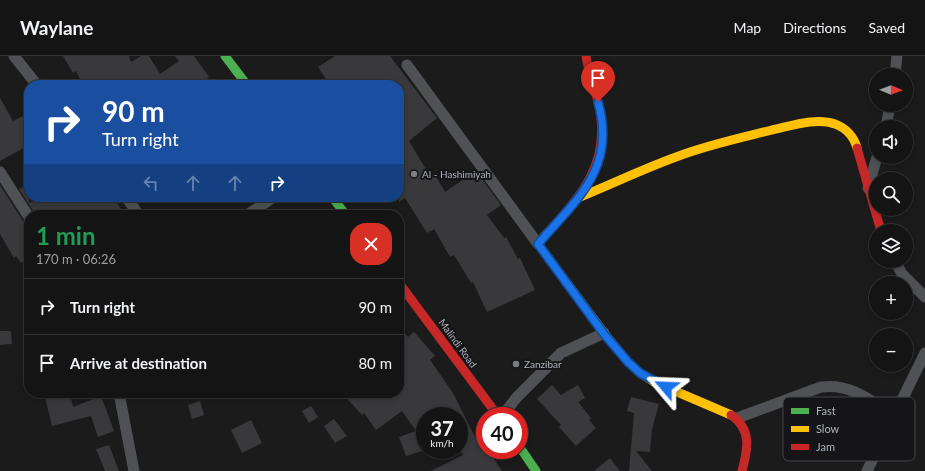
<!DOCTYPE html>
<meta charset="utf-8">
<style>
:root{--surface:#141414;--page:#212122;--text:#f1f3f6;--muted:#9d9ea0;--line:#333334}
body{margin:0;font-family:Lato,sans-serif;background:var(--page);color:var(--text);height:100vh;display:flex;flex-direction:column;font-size:15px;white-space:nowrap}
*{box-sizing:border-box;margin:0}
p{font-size:13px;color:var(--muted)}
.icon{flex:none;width:22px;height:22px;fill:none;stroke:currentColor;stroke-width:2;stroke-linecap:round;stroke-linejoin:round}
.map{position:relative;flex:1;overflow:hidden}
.side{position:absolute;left:24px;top:154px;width:380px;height:188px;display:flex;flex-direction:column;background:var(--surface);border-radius:16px;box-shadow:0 2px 6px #0003,0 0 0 1px var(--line)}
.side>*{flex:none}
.banner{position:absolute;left:24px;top:24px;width:380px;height:122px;border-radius:16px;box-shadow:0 2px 6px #0003,0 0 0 1px var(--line);background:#1a4fa0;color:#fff;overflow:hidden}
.needle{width:26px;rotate:91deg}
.tools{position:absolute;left:869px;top:12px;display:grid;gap:8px}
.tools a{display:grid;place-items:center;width:44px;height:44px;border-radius:50%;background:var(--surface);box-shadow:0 2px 6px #0003,0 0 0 1px var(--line);font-size:20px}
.speed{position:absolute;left:416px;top:351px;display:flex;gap:8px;font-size:20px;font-weight:700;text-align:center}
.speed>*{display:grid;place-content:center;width:52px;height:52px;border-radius:50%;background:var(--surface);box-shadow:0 2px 6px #0003,0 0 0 1px var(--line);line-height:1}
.speed small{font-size:10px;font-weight:400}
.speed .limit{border:6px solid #d22;background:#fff;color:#111}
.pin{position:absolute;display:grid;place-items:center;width:34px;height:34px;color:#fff;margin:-41px -17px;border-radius:50% 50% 50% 0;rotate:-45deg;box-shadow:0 0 4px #0007}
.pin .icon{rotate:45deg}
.me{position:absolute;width:44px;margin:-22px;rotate:296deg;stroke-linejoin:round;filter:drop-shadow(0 0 3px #0008)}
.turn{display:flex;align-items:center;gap:14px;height:84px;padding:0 12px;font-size:18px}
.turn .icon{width:52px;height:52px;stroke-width:2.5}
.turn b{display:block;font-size:28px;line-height:34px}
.lanes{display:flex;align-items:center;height:38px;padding:0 12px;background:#0003;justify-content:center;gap:20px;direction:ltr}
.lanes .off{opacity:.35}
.round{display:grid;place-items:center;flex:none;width:42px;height:42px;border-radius:16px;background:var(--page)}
.head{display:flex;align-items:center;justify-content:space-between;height:68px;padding:0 12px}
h1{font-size:24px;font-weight:700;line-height:30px;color:#1e9e55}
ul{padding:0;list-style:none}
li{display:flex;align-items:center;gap:12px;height:56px;padding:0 12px;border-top:1px solid var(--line)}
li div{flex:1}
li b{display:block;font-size:15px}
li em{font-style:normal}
header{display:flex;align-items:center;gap:24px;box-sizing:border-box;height:56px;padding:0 20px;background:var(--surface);border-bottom:1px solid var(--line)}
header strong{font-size:19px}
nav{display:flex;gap:22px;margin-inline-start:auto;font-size:14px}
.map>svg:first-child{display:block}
.building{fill:#39393b}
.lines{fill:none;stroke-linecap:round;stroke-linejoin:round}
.street{stroke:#4f5154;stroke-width:11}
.fast{stroke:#4caf50;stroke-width:9}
.slow{stroke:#ffc107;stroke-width:9}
.jam{stroke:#c62828;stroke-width:9}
.route-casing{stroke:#114b97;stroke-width:10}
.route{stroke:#1a73e8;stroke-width:7}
.poi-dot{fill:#7a7e83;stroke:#151517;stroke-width:1.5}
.labels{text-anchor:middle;stroke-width:4;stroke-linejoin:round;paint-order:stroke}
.poi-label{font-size:10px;fill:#adb3bb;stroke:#151517;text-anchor:start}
.street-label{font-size:10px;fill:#adb3bb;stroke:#151517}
.key{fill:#151517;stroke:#434448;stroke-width:1}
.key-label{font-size:11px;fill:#adb3bb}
</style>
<header>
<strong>Waylane</strong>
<nav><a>Map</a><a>Directions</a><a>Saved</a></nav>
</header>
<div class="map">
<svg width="925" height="415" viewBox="0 0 925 415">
<rect width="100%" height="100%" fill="#1b1b1b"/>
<!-- building -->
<g class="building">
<polygon points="63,0 129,0 131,6 141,0 149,0 160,18 179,5 175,0 194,0 209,21 198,29 83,29 76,15 73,17"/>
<polygon points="335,0 390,0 437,62 409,85 430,120 434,117 445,136 476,115 501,149 487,159 504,182 506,181 518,203 520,202 535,234 487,256 473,226 471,227 454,199 450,201 434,173 427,177 405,142 399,146 399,29 330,29 318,11"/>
<polygon points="0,42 13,65 29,57 29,89 0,105"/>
<polygon points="29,127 29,147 43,141 114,141 124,159 36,159 19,133"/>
<polygon points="0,129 23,165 29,168 29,201 21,207 16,200 14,202 0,178"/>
<polygon points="399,270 408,281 414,276 435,300 430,304 453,337 476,383 480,381 485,389 485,394 488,394 502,415 431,415 463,399 459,393 459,360 425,360 425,394 406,400 399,381 416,375 402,355 376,374 364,357 362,359 342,337 399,337"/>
<polygon points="0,275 11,275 12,288 0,289"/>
<polygon points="552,329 561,339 578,329 585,342 578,346 591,362 589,364 596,372 576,390 559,371 561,369 537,343"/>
<polygon points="44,337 70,337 73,351 101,340 114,375 98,381 91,360 52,370"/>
<polygon points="631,341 659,348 652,373 650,396 636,395 652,415 629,415 634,357 627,355"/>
<polygon points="200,345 204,359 192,363 188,349"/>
<polygon points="311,350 318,361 309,367 302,355"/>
<polygon points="334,363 347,380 335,387 324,370"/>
<polygon points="251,364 262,387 242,397 231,374"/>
<polygon points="109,389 119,415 105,415 96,393"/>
<polygon points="610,402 620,415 594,415"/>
</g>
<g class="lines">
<!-- street -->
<g class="street">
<polyline points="14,0 37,29"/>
<polyline points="407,9 538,188"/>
<polyline points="895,19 897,0"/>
<polyline points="886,71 890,49"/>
<polyline points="0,116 29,161"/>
<polyline points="868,132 877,101"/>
<polyline points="126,141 139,159"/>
<polyline points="247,159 274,141"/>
<polyline points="895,205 902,218 925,241"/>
<polyline points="119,337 134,415"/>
<polyline points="502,360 517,341 561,297 604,277"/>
<path d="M737 362 821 331C850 327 870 344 893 359"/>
<polyline points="867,415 925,297"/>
</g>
<!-- fast -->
<g class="fast">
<polyline points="225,0 247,29"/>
<polyline points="332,141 346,159"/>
<polyline points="519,390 536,415"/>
</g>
<!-- slow -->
<g class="slow">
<path d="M580 141C612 128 643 113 676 101 707 89 740 82 772 74 791 70 816 61 835 68 846 72 854 81 857 92"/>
<polyline points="548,176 538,188 604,277 628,306 640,317 654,326 731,359"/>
</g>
<!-- jam -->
<g class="jam">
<polyline points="857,92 881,175"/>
<path d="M548 176C581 140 609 109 600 56 597 37 589 19 586 0"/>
<polyline points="399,227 498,360"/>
<path d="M731 359C752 373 748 393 742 415"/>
</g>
</g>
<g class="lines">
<defs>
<path id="route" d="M598 46C617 112 577 143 538 188L604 278 628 306 640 317 666 331"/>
</defs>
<!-- route casing -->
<use href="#route" class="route-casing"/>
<!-- route -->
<use href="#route" class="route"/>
</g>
<!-- markers -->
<g class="poi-dot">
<circle cx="414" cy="118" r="4"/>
<circle cx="516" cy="308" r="4"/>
</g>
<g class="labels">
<!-- poi labels -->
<g class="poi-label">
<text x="422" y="122">Al - Hashimiyah</text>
<text x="524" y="312">Zanzibar</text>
</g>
<!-- street labels -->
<g class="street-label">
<text transform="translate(458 287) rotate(54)" y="4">Malindi Road</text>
</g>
</g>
<!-- legend -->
<rect x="783" y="341" width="132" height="64" rx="6" class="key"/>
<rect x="791" y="352" width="18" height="6" fill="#4caf50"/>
<rect x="791" y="370" width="18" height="6" fill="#ffc107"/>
<rect x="791" y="388" width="18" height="6" fill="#c62828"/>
<g class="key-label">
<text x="816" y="359">Fast</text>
<text x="816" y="377">Slow</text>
<text x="816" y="395">Jam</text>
</g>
</svg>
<div class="tools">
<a><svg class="needle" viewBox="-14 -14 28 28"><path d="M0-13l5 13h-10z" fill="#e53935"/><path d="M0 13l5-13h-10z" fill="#9d9ea0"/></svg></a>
<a><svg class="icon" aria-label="sound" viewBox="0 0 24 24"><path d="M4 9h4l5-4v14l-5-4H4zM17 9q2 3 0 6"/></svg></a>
<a><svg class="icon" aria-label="search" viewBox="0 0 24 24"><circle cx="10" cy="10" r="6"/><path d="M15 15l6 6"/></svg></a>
<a><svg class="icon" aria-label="layers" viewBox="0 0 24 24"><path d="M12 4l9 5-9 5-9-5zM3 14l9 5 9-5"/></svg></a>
<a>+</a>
<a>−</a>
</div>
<div class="speed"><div>37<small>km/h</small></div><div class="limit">40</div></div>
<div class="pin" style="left:598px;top:46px;background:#d93025"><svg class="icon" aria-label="arrive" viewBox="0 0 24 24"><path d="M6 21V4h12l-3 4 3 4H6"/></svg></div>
<svg class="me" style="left:666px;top:331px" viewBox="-20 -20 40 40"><path d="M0-17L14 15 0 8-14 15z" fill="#1a73e8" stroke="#fff" stroke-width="4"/></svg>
<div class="banner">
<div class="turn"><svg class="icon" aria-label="right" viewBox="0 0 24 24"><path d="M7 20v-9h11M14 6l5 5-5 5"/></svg><div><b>90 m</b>Turn right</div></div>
<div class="lanes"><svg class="icon off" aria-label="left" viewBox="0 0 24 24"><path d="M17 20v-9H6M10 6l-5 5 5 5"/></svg><svg class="icon off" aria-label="ahead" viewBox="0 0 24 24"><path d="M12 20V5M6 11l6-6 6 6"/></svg><svg class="icon off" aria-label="ahead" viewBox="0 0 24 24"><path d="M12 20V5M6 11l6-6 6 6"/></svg><svg class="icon" aria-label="right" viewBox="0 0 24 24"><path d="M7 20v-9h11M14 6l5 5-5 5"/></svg></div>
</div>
<section class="side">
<div class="head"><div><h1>1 min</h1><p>170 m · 06:26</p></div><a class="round" style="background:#d93025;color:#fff"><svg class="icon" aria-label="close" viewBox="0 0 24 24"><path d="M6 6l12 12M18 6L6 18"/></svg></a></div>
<ul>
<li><svg class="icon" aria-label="right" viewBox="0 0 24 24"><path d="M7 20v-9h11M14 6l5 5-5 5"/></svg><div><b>Turn right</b></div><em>90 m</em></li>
<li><svg class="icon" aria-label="arrive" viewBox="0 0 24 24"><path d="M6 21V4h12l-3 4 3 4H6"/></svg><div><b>Arrive at destination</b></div><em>80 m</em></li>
</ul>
</section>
</div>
